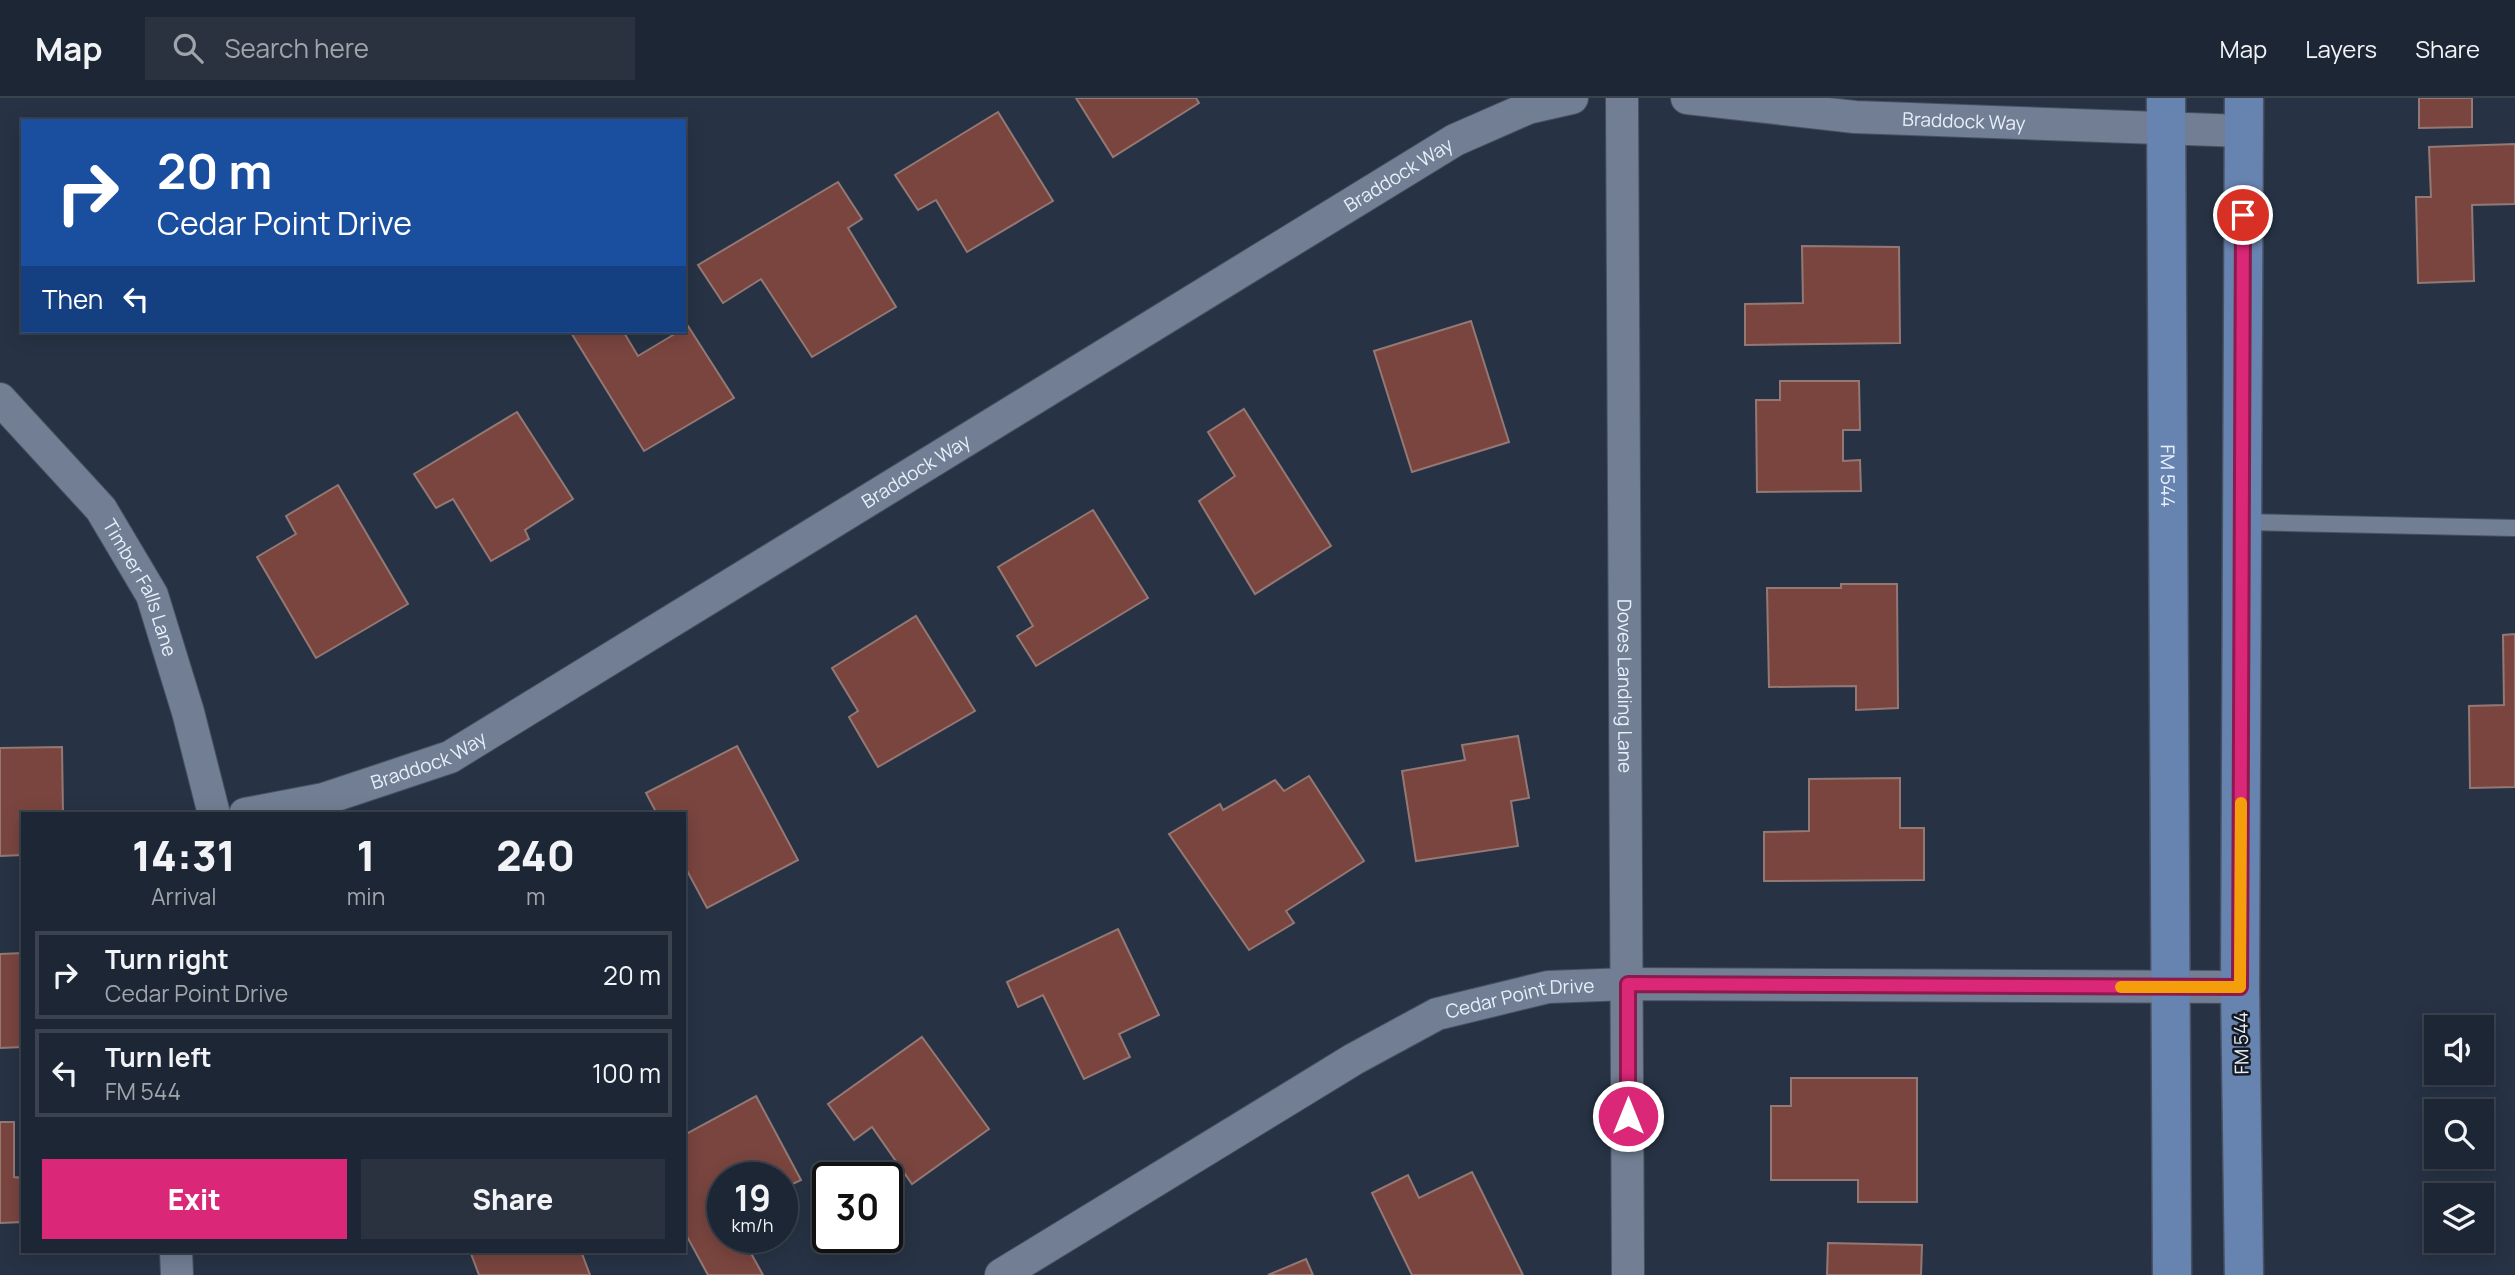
<!DOCTYPE html>
<style>
:root{--surface:#1d2634;--page:#2a3240;--text:#f1f3f6;--muted:#a0a5ac;--line:#3b434f;--accent:#db2777}
body{margin:0;font-family:Manrope,sans-serif;background:var(--page);color:var(--text);height:100vh;display:flex;flex-direction:column;font-size:26px;white-space:nowrap}
*{box-sizing:border-box;margin:0}
p{font-size:23px;color:var(--muted)}
.icon{flex:none;width:38px;height:38px;fill:none;stroke:currentColor;stroke-width:2;stroke-linecap:round;stroke-linejoin:round}
.map{position:relative;flex:1;overflow:hidden}
.drawer{position:absolute;left:21px;top:714px;width:665px;height:441px;display:flex;flex-direction:column;background:var(--surface);border-radius:0px;box-shadow:0 4px 18px #0003,0 0 0 2px var(--line)}
.drawer>*{flex:none}
.hud{position:absolute;left:21px;top:21px;width:665px;height:214px;border-radius:0px;box-shadow:0 4px 18px #0003,0 0 0 2px var(--line);background:#1a4fa0;color:#fff;overflow:hidden}
.controls{position:absolute;left:2424px;top:917px;display:grid;gap:14px}
.controls a{display:grid;place-items:center;width:70px;height:70px;border-radius:0px;background:var(--surface);box-shadow:0 4px 18px #0003,0 0 0 2px var(--line);font-size:35px}
.speed{position:absolute;left:707px;top:1064px;display:flex;gap:14px;font-size:35px;font-weight:700;text-align:center}
.speed>*{display:grid;place-content:center;width:91px;height:91px;border-radius:50%;background:var(--surface);box-shadow:0 4px 18px #0003,0 0 0 2px var(--line);line-height:1}
.speed small{font-size:18px;font-weight:400}
.speed .limit{border:4px solid #111;border-radius:10px;background:#fff;color:#111}
.pin{position:absolute;display:grid;place-items:center;width:60px;height:60px;color:#fff;margin:-30px;border:4px solid #fff;border-radius:50%;box-shadow:0 2px 7px #0007}
.me{position:absolute;width:77px;margin:-38px;rotate:0deg;stroke-linejoin:round;filter:drop-shadow(0 0 5px #0008)}
.turn{display:flex;align-items:center;gap:24px;height:147px;padding:0 21px;font-size:32px}
.turn .icon{width:91px;height:91px;stroke-width:2.5}
.turn b{display:block;font-size:49px;line-height:60px}
.then{display:flex;align-items:center;height:66px;padding:0 21px;background:#0003;gap:14px;font-size:26px}
.eta{display:flex;justify-content:space-evenly;align-items:center;height:119px;text-align:center}
.eta b{font-size:42px;font-weight:800;line-height:49px}
.cta{display:flex;gap:14px;margin-top:auto;padding:14px 21px}
.cta a{flex:1;height:80px;border-radius:0px;background:var(--accent);color:#fff;font-size:28px;font-weight:800;line-height:80px;text-align:center}
.cta a+a{background:var(--page);color:var(--text)}
ul{padding:0;list-style:none}
li{display:flex;align-items:center;gap:21px;height:88px;margin:0 14px 10px;padding:0 7px;border:4px solid var(--line);border-radius:0px}
li div{flex:1}
li b{display:block;font-size:26px}
li em{font-style:normal}
header{display:flex;align-items:center;gap:42px;box-sizing:border-box;height:98px;padding:0 35px;background:var(--surface);border-bottom:2px solid var(--line)}
header strong{font-size:33px}
nav{display:flex;gap:38px;margin-inline-start:auto;font-size:24px}
.search{width:490px;height:63px;background:var(--page);display:flex;align-items:center;gap:18px;box-sizing:border-box;padding:0 24px;border-radius:0px;color:var(--muted);font-size:26px}
.map>svg:first-child{display:block}
.building{fill:#7a453f;stroke:#947874;stroke-width:2}
.lines{fill:none;stroke-linecap:round;stroke-linejoin:round}
.service-casing{stroke:#485161;stroke-width:18}
.minor-casing{stroke:#485161;stroke-width:34}
.secondary-casing{stroke:#485161;stroke-width:41}
.service{stroke:#717e93;stroke-width:16}
.minor{stroke:#717e93;stroke-width:32}
.secondary{stroke:#6783b0;stroke-width:38}
.route-casing{stroke:#8e194d;stroke-width:18}
.route{stroke:#db2777;stroke-width:12}
.slow{stroke:#f59e0b;stroke-width:12}
.labels{text-anchor:middle;stroke-width:5;stroke-linejoin:round;paint-order:stroke}
.street-label{font-size:19px;fill:#e7effb;stroke:#151a22}
</style>
<header>
<strong>Map</strong>
<div class="search"><svg class="icon" aria-label="search" viewBox="0 0 24 24"><circle cx="10" cy="10" r="6"/><path d="M15 15l6 6"/></svg>Search here</div>
<nav><a>Map</a><a>Layers</a><a>Share</a></nav>
</header>
<div class="map">
<svg width="2515" height="1177" viewBox="0 0 2515 1177">
<rect width="100%" height="100%" fill="#273345"/>
<!-- building -->
<g class="building">
<polygon points="1076,0 1196,0 1199,5 1113,59"/>
<polygon points="2419,0 2472,0 2472,29 2419,30"/>
<polygon points="998,14 1053,103 967,154 936,102 918,112 895,77"/>
<polygon points="2515,46 2515,106 2472,107 2474,183 2418,185 2416,99 2431,99 2429,49"/>
<polygon points="838,84 862,121 848,130 896,209 812,259 761,181 723,205 698,167"/>
<polygon points="1802,148 1899,149 1900,245 1745,247 1745,206 1803,205"/>
<polygon points="1471,223 1509,344 1412,374 1374,253"/>
<polygon points="688,228 734,300 644,353 570,233 623,233 638,258"/>
<polygon points="1780,283 1859,283 1860,332 1843,332 1843,363 1860,362 1861,393 1757,394 1756,302 1780,302"/>
<polygon points="1244,311 1331,448 1255,496 1199,403 1235,378 1208,334"/>
<polygon points="517,314 573,401 525,432 529,441 491,463 453,401 436,410 414,376"/>
<polygon points="338,387 408,506 316,560 257,459 296,436 286,418"/>
<polygon points="1093,412 1148,500 1036,568 1017,538 1033,528 998,469"/>
<polygon points="1841,486 1897,486 1898,610 1856,612 1856,588 1769,589 1767,490 1841,490"/>
<polygon points="916,518 975,613 878,669 849,619 858,613 832,570"/>
<polygon points="2515,536 2515,689 2470,690 2469,608 2504,607 2503,537"/>
<polygon points="1518,638 1529,700 1511,703 1518,748 1416,763 1402,673 1465,662 1462,647"/>
<polygon points="737,648 798,762 707,810 684,767 684,716 657,716 646,695"/>
<polygon points="62,649 63,716 23,716 23,757 0,758 0,650"/>
<polygon points="1309,678 1364,763 1286,813 1294,825 1249,852 1169,736 1220,706 1223,712 1275,682 1284,693"/>
<polygon points="1900,680 1900,730 1924,730 1924,782 1764,783 1764,734 1809,733 1809,681"/>
<polygon points="1118,831 1159,917 1119,936 1130,959 1084,981 1043,897 1018,909 1007,884"/>
<polygon points="23,855 23,949 0,950 0,856"/>
<polygon points="922,939 989,1031 912,1086 872,1029 854,1042 828,1006"/>
<polygon points="1791,980 1917,980 1917,1104 1858,1104 1858,1082 1771,1082 1771,1008 1791,1008"/>
<polygon points="756,998 801,1082 782,1091 782,1080 723,1080 723,1139 742,1139 763,1177 708,1177 684,1133 684,1037"/>
<polygon points="0,1024 14,1024 14,1079 23,1080 23,1124 0,1125"/>
<polygon points="1472,1074 1523,1177 1412,1177 1372,1095 1408,1077 1419,1100"/>
<polygon points="1828,1145 1922,1147 1921,1177 1827,1177"/>
<polygon points="470,1153 581,1153 590,1177 479,1177"/>
<polygon points="1306,1161 1313,1177 1268,1177"/>
</g>
<g class="lines">
<defs>
<polyline id="service" points="2244,424 2515,430"/>
<g id="minor">
<path id="s1" d="M1622 0 1628 1177"/>
<path id="s2" d="M1687 0 1855 19 2243 33"/>
<path id="s3" d="M0 301 101 411 152 497 188 614 214 716"/>
<path id="s4" d="M245 716 324 701 450 659 1455 42 1528 10 1572 0"/>
<polyline points="176,1153 177,1177"/>
<path id="s5" d="M1001 1177 1354 961 1437 916 1548 889 1628 886 2240 889"/>
</g>
<g id="secondary">
<path id="s6" d="M2166 0 2172 1177"/>
<polyline points="2244,1177 2240,889 2244,0"/>
</g>
</defs>
<!-- service casing -->
<use href="#service" class="service-casing"/>
<!-- minor casing -->
<use href="#minor" class="minor-casing"/>
<!-- secondary casing -->
<use href="#secondary" class="secondary-casing"/>
<!-- service -->
<use href="#service" class="service"/>
<!-- minor -->
<use href="#minor" class="minor"/>
<!-- secondary -->
<use href="#secondary" class="secondary"/>
</g>
<g class="lines">
<defs>
<polyline id="route" points="1628,1018 1628,886 2240,889 2243,117"/>
</defs>
<!-- route casing -->
<use href="#route" class="route-casing"/>
<!-- route -->
<use href="#route" class="route"/>
<!-- slow -->
<polyline class="slow" points="2121,889 2240,889 2241,705"/>
</g>
<g class="labels">
<!-- street labels -->
<g class="street-label">
<text dy="7" stroke="none"><textPath href="#s2" startOffset="278">Braddock Way</textPath></text>
<text dy="7" stroke="none"><textPath href="#s4" startOffset="1326">Braddock Way</textPath></text>
<text dy="7" stroke="none"><textPath href="#s4" startOffset="760">Braddock Way</textPath></text>
<text dy="7" stroke="none"><textPath href="#s6" startOffset="378">FM 544</textPath></text>
<text dy="7" stroke="none"><textPath href="#s3" startOffset="238">Timber Falls Lane</textPath></text>
<text dy="7" stroke="none"><textPath href="#s1" startOffset="588">Doves Landing Lane</textPath></text>
<text dy="7" stroke="none"><textPath href="#s4" startOffset="192">Braddock Way</textPath></text>
<text dy="7" stroke="none"><textPath href="#s5" startOffset="593">Cedar Point Drive</textPath></text>
<text transform="translate(2241 945) rotate(-91)" y="7">FM 544</text>
</g>
</g>
</svg>
<div class="controls">
<a><svg class="icon" aria-label="sound" viewBox="0 0 24 24"><path d="M4 9h4l5-4v14l-5-4H4zM17 9q2 3 0 6"/></svg></a>
<a><svg class="icon" aria-label="search" viewBox="0 0 24 24"><circle cx="10" cy="10" r="6"/><path d="M15 15l6 6"/></svg></a>
<a><svg class="icon" aria-label="layers" viewBox="0 0 24 24"><path d="M12 4l9 5-9 5-9-5zM3 14l9 5 9-5"/></svg></a>
</div>
<div class="speed"><div>19<small>km/h</small></div><div class="limit">30</div></div>
<div class="pin" style="left:2243px;top:117px;background:#d93025"><svg class="icon" aria-label="arrive" viewBox="0 0 24 24"><path d="M6 21V4h12l-3 4 3 4H6"/></svg></div>
<svg class="me" style="left:1628px;top:1018px" viewBox="-20 -20 40 40"><circle r="17" fill="#db2777" stroke="#fff" stroke-width="3"/><path d="M0-11L8 9 0 5-8 9z" fill="#fff"/></svg>
<div class="hud">
<div class="turn"><svg class="icon" aria-label="right" viewBox="0 0 24 24"><path d="M7 20v-9h11M14 6l5 5-5 5"/></svg><div><b>20 m</b>Cedar Point Drive</div></div>
<div class="then">Then<svg class="icon" aria-label="left" viewBox="0 0 24 24"><path d="M17 20v-9H6M10 6l-5 5 5 5"/></svg></div>
</div>
<section class="drawer">
<div class="eta">
<div><b>14:31</b><p>Arrival</p></div>
<div><b>1</b><p>min</p></div>
<div><b>240</b><p>m</p></div>
</div>
<ul>
<li><svg class="icon" aria-label="right" viewBox="0 0 24 24"><path d="M7 20v-9h11M14 6l5 5-5 5"/></svg><div><b>Turn right</b><p>Cedar Point Drive</p></div><em>20 m</em></li>
<li><svg class="icon" aria-label="left" viewBox="0 0 24 24"><path d="M17 20v-9H6M10 6l-5 5 5 5"/></svg><div><b>Turn left</b><p>FM 544</p></div><em>100 m</em></li>
</ul>
<div class="cta"><a>Exit</a><a>Share</a></div>
</section>
</div>
